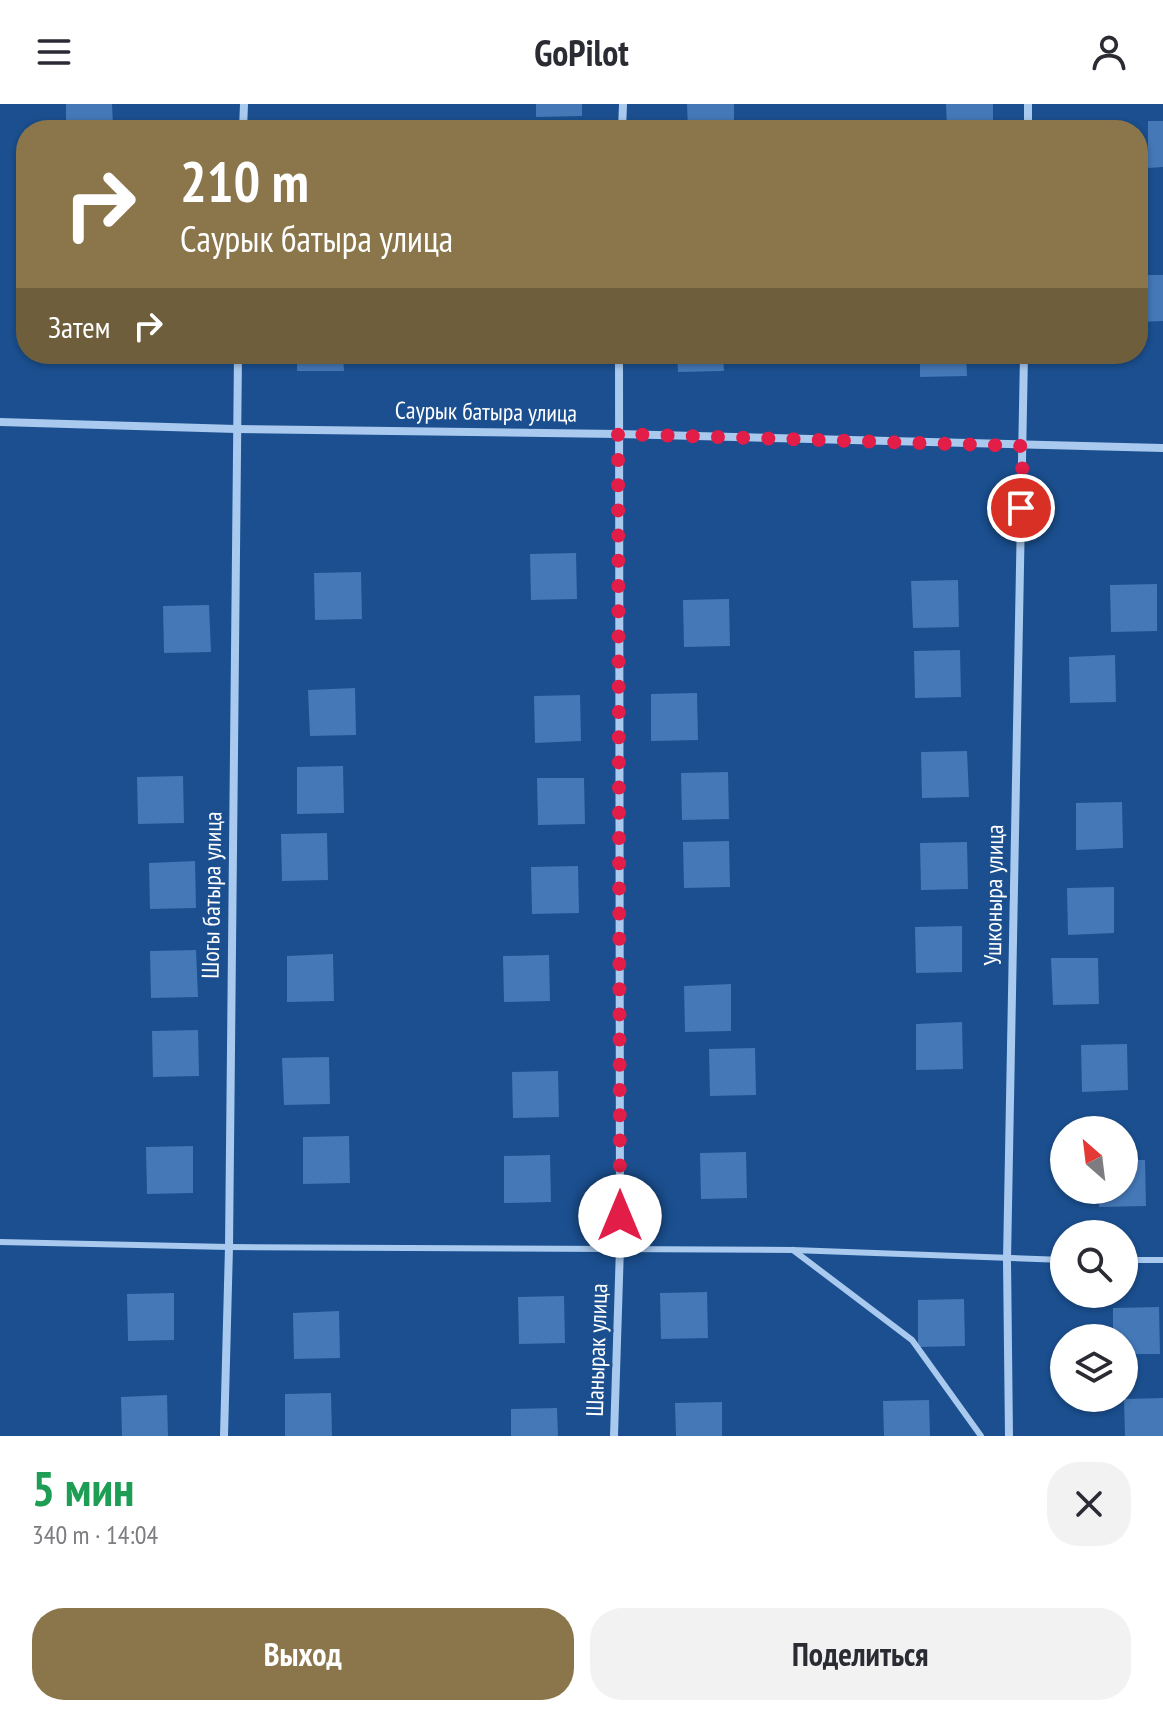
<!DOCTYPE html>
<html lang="ru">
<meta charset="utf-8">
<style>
:root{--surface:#fff;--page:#f2f2f3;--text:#2b2b33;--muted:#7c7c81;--accent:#8a764a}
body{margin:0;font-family:"PT Sans Narrow",sans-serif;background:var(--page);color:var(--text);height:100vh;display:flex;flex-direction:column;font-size:30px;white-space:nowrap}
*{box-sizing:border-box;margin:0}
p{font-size:26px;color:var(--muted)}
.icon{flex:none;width:44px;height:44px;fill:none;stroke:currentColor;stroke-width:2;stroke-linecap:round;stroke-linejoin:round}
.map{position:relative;height:1332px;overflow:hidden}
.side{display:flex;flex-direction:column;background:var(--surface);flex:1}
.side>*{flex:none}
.hud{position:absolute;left:16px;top:16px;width:1132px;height:244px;border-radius:32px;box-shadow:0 2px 6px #0004;background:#8a764a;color:#fff;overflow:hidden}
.needle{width:52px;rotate:332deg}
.tools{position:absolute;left:1050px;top:1012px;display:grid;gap:16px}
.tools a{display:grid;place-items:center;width:88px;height:88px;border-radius:50%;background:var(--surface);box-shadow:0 2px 6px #0004;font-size:40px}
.pin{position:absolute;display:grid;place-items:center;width:68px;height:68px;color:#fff;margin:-34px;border:4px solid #fff;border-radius:50%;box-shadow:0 2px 8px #0007}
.me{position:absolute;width:88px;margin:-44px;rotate:0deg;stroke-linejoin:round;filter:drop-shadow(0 0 6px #0008)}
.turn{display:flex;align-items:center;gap:28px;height:168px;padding:0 32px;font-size:36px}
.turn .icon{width:104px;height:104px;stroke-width:2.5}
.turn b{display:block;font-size:56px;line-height:68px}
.then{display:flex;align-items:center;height:76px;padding:0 32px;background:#0003;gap:16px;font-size:30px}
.round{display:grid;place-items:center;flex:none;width:84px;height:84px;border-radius:32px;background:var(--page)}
.summary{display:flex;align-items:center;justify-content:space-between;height:136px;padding:0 32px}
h1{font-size:48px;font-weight:700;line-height:60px;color:#1e9e55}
.primary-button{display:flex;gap:16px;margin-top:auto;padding:16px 32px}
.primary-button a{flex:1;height:92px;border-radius:32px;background:var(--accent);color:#fff;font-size:32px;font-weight:700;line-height:92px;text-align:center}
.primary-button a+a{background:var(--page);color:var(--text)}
header{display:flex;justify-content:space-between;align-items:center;height:104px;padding:0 32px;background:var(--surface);font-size:36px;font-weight:700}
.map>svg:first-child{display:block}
.building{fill:#4478b7}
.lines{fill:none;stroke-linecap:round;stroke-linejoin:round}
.service{stroke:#a9c9ee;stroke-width:6}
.minor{stroke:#a9c9ee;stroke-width:8}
.route{stroke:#e11d48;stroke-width:14;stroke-dasharray:0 25.2}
.labels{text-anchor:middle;stroke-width:6;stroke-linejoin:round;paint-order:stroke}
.street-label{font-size:24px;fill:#fff;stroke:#1b4f8f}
</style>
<header><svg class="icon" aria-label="menu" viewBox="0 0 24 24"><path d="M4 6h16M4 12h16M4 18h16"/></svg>GoPilot<svg class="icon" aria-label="person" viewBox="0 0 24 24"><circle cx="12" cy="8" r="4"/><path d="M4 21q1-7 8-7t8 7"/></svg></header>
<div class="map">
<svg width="1163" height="1332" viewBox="0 0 1163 1332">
<rect width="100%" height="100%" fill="#1b4f8f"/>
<!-- building -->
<g class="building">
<polygon points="66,0 112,0 113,22 66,23"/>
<polygon points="536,0 582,0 582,12 536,13"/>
<polygon points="687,0 734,0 734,26 688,26"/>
<polygon points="946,0 993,0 993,25 947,26"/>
<polygon points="1148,17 1163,17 1163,63 1148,64"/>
<polygon points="1138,171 1163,171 1163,217 1138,218"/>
<polygon points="297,250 343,250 344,267 297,267"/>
<polygon points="677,250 723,250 724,267 678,268"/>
<polygon points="920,250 966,250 967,272 920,273"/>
<polygon points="576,449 577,495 531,496 530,450"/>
<polygon points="361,468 362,515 315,516 314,469"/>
<polygon points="958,476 959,523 913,524 911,477"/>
<polygon points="1157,480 1157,527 1111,528 1110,481"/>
<polygon points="729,495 730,542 684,543 683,496"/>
<polygon points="209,501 211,548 164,549 163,502"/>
<polygon points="960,546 961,593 915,594 914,547"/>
<polygon points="1115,551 1116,598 1070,599 1069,553"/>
<polygon points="355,584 356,631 310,632 308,586"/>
<polygon points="697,589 698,636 651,637 651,590"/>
<polygon points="580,591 581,637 535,639 534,592"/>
<polygon points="967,647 969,693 922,694 921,648"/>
<polygon points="343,662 344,709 297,710 297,663"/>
<polygon points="728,668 729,715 682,716 681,669"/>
<polygon points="183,672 184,719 138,720 137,673"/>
<polygon points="537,674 584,674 585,720 538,721"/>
<polygon points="1122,698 1123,744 1076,746 1076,699"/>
<polygon points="327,729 328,776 282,777 281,730"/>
<polygon points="729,737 730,783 684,784 683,738"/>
<polygon points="967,738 968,785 921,786 920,739"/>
<polygon points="195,757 196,804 150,805 149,759"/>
<polygon points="578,762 579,809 532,810 531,763"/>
<polygon points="1114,783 1114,829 1068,831 1067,784"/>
<polygon points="962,822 962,868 916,869 915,823"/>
<polygon points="196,846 198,893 151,894 150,847"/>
<polygon points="333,850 334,897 287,898 287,852"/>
<polygon points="549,851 550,897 504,898 503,852"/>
<polygon points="1051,854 1098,854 1099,900 1053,901"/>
<polygon points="731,880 731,927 685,928 684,882"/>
<polygon points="962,918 963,965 916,966 916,920"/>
<polygon points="198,926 199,972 153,973 152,927"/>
<polygon points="1127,940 1128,986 1082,988 1081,941"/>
<polygon points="755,944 756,991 710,992 709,945"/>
<polygon points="329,953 330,1000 284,1001 282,954"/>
<polygon points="558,967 559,1013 513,1014 512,968"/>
<polygon points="349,1032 350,1079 303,1080 303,1033"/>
<polygon points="193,1042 193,1089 147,1090 146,1043"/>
<polygon points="746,1048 747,1094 701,1095 700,1049"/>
<polygon points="550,1051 551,1098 504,1099 504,1052"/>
<polygon points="1124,1056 1145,1056 1146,1102 1099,1103 1099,1086 1124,1086"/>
<polygon points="707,1188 708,1234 661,1235 660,1189"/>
<polygon points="174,1189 174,1236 128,1237 127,1190"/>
<polygon points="564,1192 565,1239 519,1240 518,1193"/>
<polygon points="964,1195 965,1242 918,1243 918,1196"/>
<polygon points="1159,1203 1160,1250 1124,1250 1124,1234 1113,1234 1113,1204"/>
<polygon points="339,1207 340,1254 294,1255 293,1209"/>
<polygon points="331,1289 332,1332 285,1332 285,1290"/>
<polygon points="167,1291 168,1332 122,1332 121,1293"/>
<polygon points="1163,1294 1163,1332 1125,1332 1124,1295"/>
<polygon points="929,1296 930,1332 884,1332 883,1297"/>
<polygon points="722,1298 722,1332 676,1332 675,1299"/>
<polygon points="557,1304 558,1332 511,1332 511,1305"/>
</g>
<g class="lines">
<!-- service -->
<g class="service">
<polyline points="0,1138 229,1143 793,1146 1064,1156"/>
<polyline points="793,1146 912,1236 981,1332"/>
<polyline points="1124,1156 1163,1156"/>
</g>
<!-- minor -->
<g class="minor">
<polyline points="243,26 244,0"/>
<polyline points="622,26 623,0"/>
<polyline points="1028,26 1028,0"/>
<polyline points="0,318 236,325 618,330 1163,344"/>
<polyline points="224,1332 229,1143 238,250"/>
<polyline points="614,1332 620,1143 619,250"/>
<polyline points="1009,1332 1007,1156 1024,250"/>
</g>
</g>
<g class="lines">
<!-- route -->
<polyline class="route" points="620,1112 618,330 1023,342 1021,404"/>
</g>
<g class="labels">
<!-- street labels -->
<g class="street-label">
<text transform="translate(486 308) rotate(1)" y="8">Саурык батыра улица</text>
<text transform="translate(212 791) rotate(-89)" y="8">Шогы батыра улица</text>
<text transform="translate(994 791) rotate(-89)" y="8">Ушконыра улица</text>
<text transform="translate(597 1246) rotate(-88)" y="8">Шанырак улица</text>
</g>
</g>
</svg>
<div class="tools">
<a><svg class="needle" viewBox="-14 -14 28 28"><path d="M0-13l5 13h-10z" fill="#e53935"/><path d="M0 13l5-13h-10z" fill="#7c7c81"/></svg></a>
<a><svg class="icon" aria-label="search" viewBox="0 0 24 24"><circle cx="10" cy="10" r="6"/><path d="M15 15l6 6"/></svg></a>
<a><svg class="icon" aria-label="layers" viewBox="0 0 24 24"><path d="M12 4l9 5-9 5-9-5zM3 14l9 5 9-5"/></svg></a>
</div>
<div class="pin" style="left:1021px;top:404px;background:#d93025"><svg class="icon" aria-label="arrive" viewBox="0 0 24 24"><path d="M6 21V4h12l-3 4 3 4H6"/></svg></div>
<svg class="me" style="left:620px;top:1112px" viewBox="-20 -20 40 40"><circle r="19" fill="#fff"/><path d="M0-13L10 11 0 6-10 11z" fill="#e11d48"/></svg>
<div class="hud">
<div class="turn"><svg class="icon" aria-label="right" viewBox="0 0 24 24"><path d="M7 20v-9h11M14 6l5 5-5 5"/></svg><div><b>210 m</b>Саурык батыра улица</div></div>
<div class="then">Затем<svg class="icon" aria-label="right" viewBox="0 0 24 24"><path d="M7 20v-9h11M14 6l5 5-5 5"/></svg></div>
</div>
</div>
<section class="side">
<div class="summary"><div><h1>5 мин</h1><p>340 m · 14:04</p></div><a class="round"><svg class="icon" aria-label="close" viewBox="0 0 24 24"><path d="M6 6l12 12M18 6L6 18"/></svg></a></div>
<div class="primary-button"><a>Выход</a><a>Поделиться</a></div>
</section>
